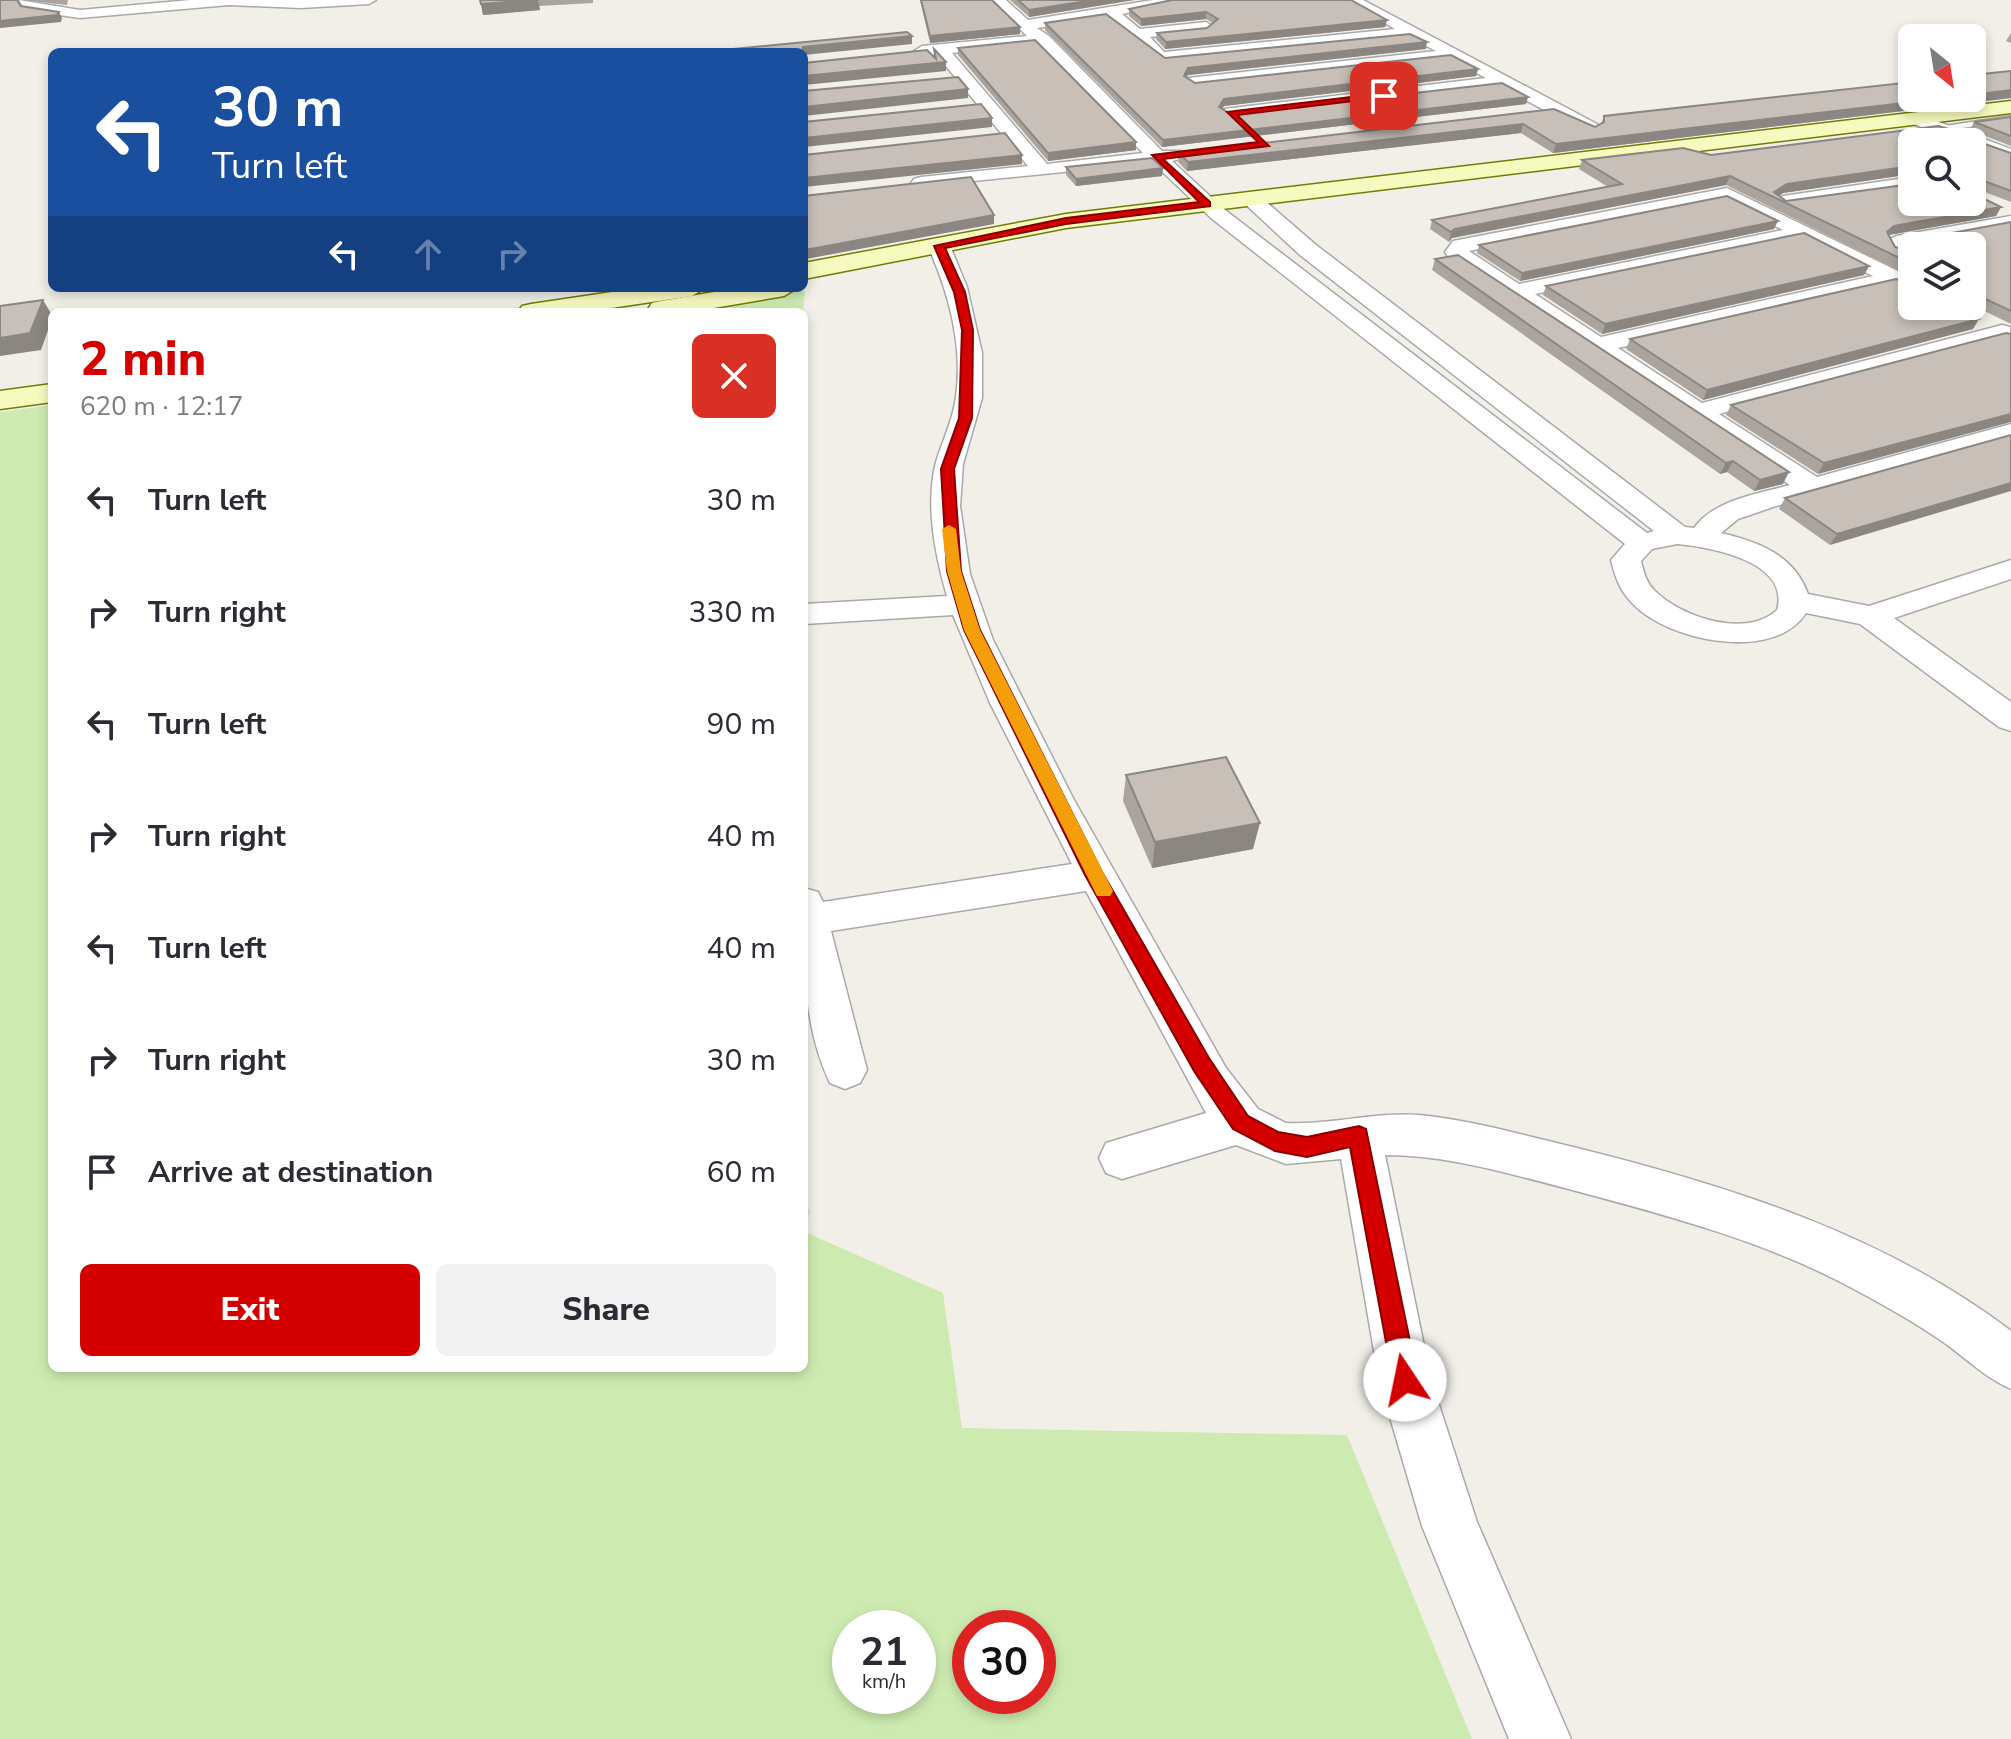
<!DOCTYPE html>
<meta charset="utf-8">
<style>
:root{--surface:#fff;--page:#f2f2f3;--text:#2b2b33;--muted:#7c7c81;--accent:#d40000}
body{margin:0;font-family:"Nunito Sans",sans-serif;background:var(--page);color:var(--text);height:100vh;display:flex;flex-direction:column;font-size:30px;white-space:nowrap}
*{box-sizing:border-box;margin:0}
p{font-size:26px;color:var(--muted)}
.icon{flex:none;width:44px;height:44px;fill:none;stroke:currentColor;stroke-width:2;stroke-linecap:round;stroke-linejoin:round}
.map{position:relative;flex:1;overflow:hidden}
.side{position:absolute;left:48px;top:308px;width:760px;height:1064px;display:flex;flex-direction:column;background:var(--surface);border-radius:12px;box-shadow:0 4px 12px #0003}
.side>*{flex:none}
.guide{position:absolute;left:48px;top:48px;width:760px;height:244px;border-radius:12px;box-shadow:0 4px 12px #0003;background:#1a4fa0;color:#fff;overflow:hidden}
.needle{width:52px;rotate:150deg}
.buttons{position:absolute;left:1898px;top:24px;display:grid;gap:16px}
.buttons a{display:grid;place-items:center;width:88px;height:88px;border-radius:12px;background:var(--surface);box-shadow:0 4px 12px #0003;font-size:40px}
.speed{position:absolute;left:832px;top:1610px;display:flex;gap:16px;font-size:40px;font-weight:700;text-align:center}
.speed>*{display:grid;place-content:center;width:104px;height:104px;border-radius:50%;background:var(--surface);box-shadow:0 4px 12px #0003;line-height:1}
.speed small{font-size:20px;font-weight:400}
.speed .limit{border:12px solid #d22;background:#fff;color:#111}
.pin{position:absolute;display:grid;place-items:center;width:68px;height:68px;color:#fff;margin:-34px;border-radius:16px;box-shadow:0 4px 12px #0006}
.me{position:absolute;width:88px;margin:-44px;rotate:349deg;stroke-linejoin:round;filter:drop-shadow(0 0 6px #0008)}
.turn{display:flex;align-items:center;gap:28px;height:168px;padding:0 32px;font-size:36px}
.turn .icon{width:104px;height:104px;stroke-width:2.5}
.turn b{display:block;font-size:56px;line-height:68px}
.lanes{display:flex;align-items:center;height:76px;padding:0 32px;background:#0003;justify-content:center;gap:40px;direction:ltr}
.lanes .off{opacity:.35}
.round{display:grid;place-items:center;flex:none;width:84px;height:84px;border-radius:12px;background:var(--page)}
.summary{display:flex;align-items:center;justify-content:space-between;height:136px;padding:0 32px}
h1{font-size:48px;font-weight:800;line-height:60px;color:var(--accent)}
.action{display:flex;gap:16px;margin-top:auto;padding:16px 32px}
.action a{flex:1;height:92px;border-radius:12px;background:var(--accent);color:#fff;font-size:32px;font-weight:800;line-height:92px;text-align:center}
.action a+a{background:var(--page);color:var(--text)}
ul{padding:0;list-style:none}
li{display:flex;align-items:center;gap:24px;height:112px;padding:0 32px}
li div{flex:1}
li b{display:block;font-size:30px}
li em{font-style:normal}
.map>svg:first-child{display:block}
.grass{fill:#cdebb0;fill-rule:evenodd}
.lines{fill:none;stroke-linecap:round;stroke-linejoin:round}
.lane-casing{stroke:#a9a9a9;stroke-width:3}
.street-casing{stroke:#a9a9a9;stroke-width:3}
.secondary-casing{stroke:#707d05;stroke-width:3}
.lane{fill:#fff;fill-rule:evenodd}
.street{fill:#fff;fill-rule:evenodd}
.secondary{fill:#f7fabf;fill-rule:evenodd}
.wall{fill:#aba49e;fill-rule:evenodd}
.shaded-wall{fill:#8b8681}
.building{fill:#c7bfb8;stroke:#8b8681;stroke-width:2;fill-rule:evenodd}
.route{fill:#d40000;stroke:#8a0000;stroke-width:2}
.slow{fill:#f59e0b}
</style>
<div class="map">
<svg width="2011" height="1739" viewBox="0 0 2011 1739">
<rect width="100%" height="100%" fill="#f2efe9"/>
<!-- grass -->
<g class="grass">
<polygon points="805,290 803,312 690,312"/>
<path d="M52 405V1368H804V1206L810 1210 805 1232 943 1293 962 1428 1347 1435 1472 1739H0V412ZM850 1628H918V1696H850ZM970 1628H1038V1696H970Z"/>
</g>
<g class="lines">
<defs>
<polygon id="lane" points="2011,116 2011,122 1929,132 1925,129"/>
<g id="street">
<polygon points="19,0 80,10 190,0 376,0 369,4 301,8 229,5 80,18 25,10"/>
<path d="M990 0H1006L1028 20 1153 0H1187L1122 14 1140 29 1206 22 1214 27 1206 32 1150 37 1164 52 1395 29 1345 0H1363L1597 124V132H1585L1501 87 1230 118 1221 113 1224 109 1486 78 1450 59 1194 87 1186 82 1188 78 1436 51 1409 37 1164 62 1106 17 1037 28 1049 36 1162 151H1180V159L1172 161 1225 210 1647 533 1654 531 1300 255 1244 203 1241 199 1244 195H1258L1316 245 1685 527 1694 528C1715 499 1758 494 1790 485L1448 257 1445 252 1453 241 1727 188 1912 278V294L1891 285 1618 348 1702 403 2002 325 2010 327V337L1719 414 1817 477 2011 424V440L1773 507 1738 519 1721 533C1759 542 1794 555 1808 594L1869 606 2011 560V579L1894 618 2011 702V731L1999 727 1860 624 1806 613C1774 663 1668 641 1633 604 1620 591 1615 577 1611 560L1625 544 1211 218 1153 163 914 187 911 183 914 179 921 177 1028 166 936 54 922 56 914 51 922 46 1027 36ZM1036 44 1143 153 1047 164 952 53ZM1724 200 1783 230 1519 284 1469 251ZM1800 239 1873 276 1601 337 1535 294ZM1677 544C1709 547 1791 561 1777 610 1746 639 1680 617 1654 590 1646 582 1644 572 1641 561L1652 549Z"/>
<polygon points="1915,113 2011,149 2011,162 1972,147 1972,142 1959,142 1909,122 1906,118"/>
<polygon points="1912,177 1912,189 1783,208 1773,202 1783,196"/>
<polygon points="2011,216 2011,228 1910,246 1912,260 1891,254 1885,242 1896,236"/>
<path d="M939 240 950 246 967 287 982 353V398L963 464 960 506 970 574 993 640 1074 800 1226 1068 1258 1109 1286 1123C1331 1125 1374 1112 1419 1115 1471 1120 1522 1135 1573 1147 1726 1185 1884 1234 2011 1331V1389C1986 1378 1968 1360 1946 1344 1916 1323 1884 1305 1852 1288 1763 1240 1662 1214 1565 1188 1506 1173 1447 1155 1385 1155L1431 1380 1477 1522 1571 1739H1509L1422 1526 1379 1380 1341 1159 1286 1164 1236 1145 1122 1179 1106 1173 1099 1158 1106 1143 1206 1113 1086 891 831 931 867 1070 860 1083 845 1089 830 1083C801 1023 804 953 804 888L818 892 823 902 1072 864 990 703 953 615 804 624V604L947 596C935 555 925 504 936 462 943 439 953 420 956 397 963 344 949 294 928 246Z"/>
</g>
<g id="secondary">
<polygon points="2011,101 2011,113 1066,228 804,279 804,263 1066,214"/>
<polygon points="639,288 705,288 692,296 584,312 518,312 522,306 531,304"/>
<polygon points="738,288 797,288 784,296 690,312 650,312 648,309 652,303 661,301"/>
<polygon points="52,384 52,402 0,409 0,391"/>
</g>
</defs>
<!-- lane casing -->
<use href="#lane" class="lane-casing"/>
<!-- street casing -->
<use href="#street" class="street-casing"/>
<!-- secondary casing -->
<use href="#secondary" class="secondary-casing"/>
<!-- lane -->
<use href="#lane" class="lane"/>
<!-- street -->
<use href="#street" class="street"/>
<!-- secondary -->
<use href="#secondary" class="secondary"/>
</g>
<!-- wall -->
<g class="wall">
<polygon points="22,0 68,0 67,5"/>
<polygon points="480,0 593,0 593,3 539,6 540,10 483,15"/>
<polygon points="920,0 992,0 1020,34 930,43"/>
<polygon points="1010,0 1134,0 1029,17"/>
<polygon points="1129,9 1387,20 1385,27 1165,49 1156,39 1157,33 1207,28 1213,23 1206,19 1141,26 1129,16"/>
<polygon points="1045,23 1165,58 1426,49 1188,75 1186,78 1195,83 1478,69 1476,76 1224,106 1222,108 1231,114 1528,97 1526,104 1162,147 1045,30"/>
<polygon points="2011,33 2011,43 2006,41"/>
<polygon points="958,48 1136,150 1048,161 958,55"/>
<polygon points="2011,71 2011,98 1553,153 1521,133 1187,171 1178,162 1179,153 1554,109 1595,127 1601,124 1604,116"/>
<polygon points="2011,117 2011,146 1970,130 1974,122"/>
<path d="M1938 126 1974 136 1976 141 2011 153V202L1974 188V194L2001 207 1996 216 1889 235 1895 247 1912 252V277L1726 185 1452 238 1449 242 1430 229 1432 220 1608 187 1579 169 1582 160 1683 148 1711 155ZM1912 142H1972V202H1912V184L1786 201 1779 196 1783 193 1912 174Z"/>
<polygon points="1066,167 1163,168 1162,176 1076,186 1066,175"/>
<polygon points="2011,222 2011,324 1972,305 1972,246 1915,246 1919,239"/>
<polygon points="1774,229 1520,281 1477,253 1479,245"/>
<polygon points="1435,259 1783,484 1754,491 1727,472 1720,474 1432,270"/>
<polygon points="1869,266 1864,275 1602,334 1543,295 1546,286"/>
<polygon points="1973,329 1703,400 1626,349 1630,339"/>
<polygon points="2011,334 1818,474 1726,415 1731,405"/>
<polygon points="2011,435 1830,545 1779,509 1785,498"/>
<polygon points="1126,775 1253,849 1152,868 1123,801"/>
</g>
<!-- shaded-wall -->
<g class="shaded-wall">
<polygon points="538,0 540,10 483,15 481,4"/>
<polygon points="1094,0 1134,0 1029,17 1029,10"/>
<polygon points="59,12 62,18 61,22 0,28 0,21"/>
<polygon points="1206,12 1206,19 1141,26 1141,19"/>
<polygon points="1387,20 1385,27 1165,49 1166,42"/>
<polygon points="1020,27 1020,34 930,43 930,36"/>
<polygon points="912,36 912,44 804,55 804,52 802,52 803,47"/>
<polygon points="1427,42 1426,49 1188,75 1183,83 1184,76 1188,68"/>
<polygon points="946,62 946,71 804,85 804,76"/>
<polygon points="1478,69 1476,76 1224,106 1218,114 1219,107 1224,99"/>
<polygon points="968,89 968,98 804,116 804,107"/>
<polygon points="2011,90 2011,98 1553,153 1556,144 1946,98 1972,98 1972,95"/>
<polygon points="1528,97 1526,104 1162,147 1163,140"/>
<polygon points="992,118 992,127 804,147 804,138"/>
<polygon points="1523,124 1521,133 1187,171 1188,162"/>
<polygon points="1136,142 1136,150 1048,161 1048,153"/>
<polygon points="1022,155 1022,164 804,187 804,178"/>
<polygon points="1912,166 1912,174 1783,193 1775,198 1774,192 1787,184"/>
<polygon points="1163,168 1162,176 1076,186 1076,179"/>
<polygon points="1730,176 1726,185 1452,238 1449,242 1451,232 1455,229"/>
<polygon points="2001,207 1996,216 1888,235 1887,232 1894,226"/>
<polygon points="994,215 994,224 806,259 805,250"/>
<polygon points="1778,221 1774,229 1520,281 1522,273"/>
<polygon points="1869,266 1864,275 1602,334 1605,324"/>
<polygon points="43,300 52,315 52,319 41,350 0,356 0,338"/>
<polygon points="1979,319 1973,329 1703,400 1707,390"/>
<polygon points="2011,414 2011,422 1818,474 1824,463"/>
<polygon points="1733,461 1727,472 1720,474 1726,463"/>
<polygon points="1789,472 1783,484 1754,491 1760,480"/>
<polygon points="2011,483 2011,491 1830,545 1837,534"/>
<polygon points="1260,823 1253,849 1152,868 1155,842"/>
</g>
<!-- building -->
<g class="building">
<polygon points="0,0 17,0 21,6 59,12 57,15 0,21"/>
<polygon points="480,0 535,0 481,4"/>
<polygon points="921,0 992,0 1020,27 930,36"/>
<polygon points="1018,0 1094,0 1029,10"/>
<polygon points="1172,0 1351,0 1387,20 1166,42 1157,33 1207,28 1218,19 1206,12 1141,19 1129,9"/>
<polygon points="1106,14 1165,58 1410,34 1427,42 1188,68 1184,76 1195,83 1451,55 1478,69 1224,99 1219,107 1231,114 1502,83 1528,97 1163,140 1045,23"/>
<polygon points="907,32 912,36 803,47 802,52 702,52"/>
<polygon points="1035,40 1136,142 1048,153 958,48"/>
<polygon points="934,49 946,62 804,76 804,63 927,50 936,59"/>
<polygon points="2011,71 2011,90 1972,95 1972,75"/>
<polygon points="958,77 968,89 804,107 804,91"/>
<polygon points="1912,82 1912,98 1946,98 1556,144 1523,124 1188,162 1179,153 1554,109 1595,127 1604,122 1604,116"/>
<polygon points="981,104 992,118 804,138 804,122"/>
<polygon points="2011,117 2011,136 1974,122"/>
<path d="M1938 126 1974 136 1976 141 2011 153V191L1976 178 1974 194 2001 207 1894 226 1887 232 1895 247 1912 252V264L1730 176 1455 229 1451 232 1432 220 1622 184 1582 160 1683 148 1711 155ZM1912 142H1972V202H1912V184L1786 201 1774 192 1787 184 1912 166Z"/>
<polygon points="1005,133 1022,155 804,178 804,155"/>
<polygon points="1152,158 1163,168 1076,179 1066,167"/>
<polygon points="971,177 994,215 805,250 804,247 804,196"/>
<polygon points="1727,196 1778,221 1522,273 1479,245"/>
<polygon points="2011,222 2011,311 1975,294 1972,294 1972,246 1919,246 1919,239"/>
<polygon points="1804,233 1869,266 1605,324 1546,286"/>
<polygon points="1458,255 1789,472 1760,480 1733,461 1726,463 1435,259"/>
<polygon points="1896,279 1912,285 1912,306 1956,306 1979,319 1707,390 1630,339"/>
<polygon points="43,300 30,333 0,338 0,306"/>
<polygon points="2006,333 2011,334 2011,414 1824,463 1731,405"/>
<polygon points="2011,435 2011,483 1837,534 1785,498"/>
<polygon points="1226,757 1260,823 1155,842 1126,775"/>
</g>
<!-- route -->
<polygon class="route" points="1384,93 1387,97 1237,115 1269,146 1163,159 1210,202 1210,206 1066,224 945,248 965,292 973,330 972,418 954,469 961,571 980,630 1102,872 1209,1058 1248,1116 1278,1132 1307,1137 1359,1126 1366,1129 1418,1380 1414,1389 1405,1392 1396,1389 1393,1380 1350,1147 1307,1157 1275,1151 1233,1129 1194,1071 1085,875 964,630 947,571 941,469 959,418 962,330 954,292 934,246 1066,218 1199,202 1152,155 1258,142 1227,112"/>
<!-- slow -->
<polygon class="slow" points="949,525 956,529 961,571 980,630 1113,891 1110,896 1097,896 964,630 947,571 942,529"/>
</svg>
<div class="buttons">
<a><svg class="needle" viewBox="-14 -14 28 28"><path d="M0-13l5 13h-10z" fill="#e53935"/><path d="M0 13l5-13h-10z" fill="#7c7c81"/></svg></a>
<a><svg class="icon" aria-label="search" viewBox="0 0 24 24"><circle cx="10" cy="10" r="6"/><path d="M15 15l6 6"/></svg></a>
<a><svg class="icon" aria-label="layers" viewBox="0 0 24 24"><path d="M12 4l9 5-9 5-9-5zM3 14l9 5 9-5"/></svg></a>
</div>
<div class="speed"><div>21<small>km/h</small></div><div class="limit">30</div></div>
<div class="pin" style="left:1384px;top:96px;background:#d93025"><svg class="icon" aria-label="arrive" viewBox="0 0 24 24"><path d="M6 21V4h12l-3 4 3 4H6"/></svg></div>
<svg class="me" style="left:1405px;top:1380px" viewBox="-20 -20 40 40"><circle r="19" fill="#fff"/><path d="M0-13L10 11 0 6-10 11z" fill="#d40000"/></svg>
<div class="guide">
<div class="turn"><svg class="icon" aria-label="left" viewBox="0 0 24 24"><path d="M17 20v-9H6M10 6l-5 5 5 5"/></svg><div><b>30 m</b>Turn left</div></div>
<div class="lanes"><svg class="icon" aria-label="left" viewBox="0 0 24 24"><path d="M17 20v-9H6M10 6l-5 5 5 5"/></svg><svg class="icon off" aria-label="ahead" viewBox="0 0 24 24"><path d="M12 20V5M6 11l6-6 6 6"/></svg><svg class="icon off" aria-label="right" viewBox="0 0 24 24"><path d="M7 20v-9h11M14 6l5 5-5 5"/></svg></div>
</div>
<section class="side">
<div class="summary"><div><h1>2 min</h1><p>620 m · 12:17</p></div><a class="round" style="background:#d93025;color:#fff"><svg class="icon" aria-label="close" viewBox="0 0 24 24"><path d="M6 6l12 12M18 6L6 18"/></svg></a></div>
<ul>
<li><svg class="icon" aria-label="left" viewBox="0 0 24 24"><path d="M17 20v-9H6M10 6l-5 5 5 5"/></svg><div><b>Turn left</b></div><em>30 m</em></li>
<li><svg class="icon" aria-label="right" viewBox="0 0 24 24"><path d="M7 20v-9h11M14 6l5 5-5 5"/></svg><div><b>Turn right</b></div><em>330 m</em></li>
<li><svg class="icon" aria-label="left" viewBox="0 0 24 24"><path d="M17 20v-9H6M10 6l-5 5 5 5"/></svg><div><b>Turn left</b></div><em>90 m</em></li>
<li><svg class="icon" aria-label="right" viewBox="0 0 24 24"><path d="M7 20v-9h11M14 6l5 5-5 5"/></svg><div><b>Turn right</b></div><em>40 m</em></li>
<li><svg class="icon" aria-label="left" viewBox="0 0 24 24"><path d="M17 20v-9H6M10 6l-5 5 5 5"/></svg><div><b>Turn left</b></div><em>40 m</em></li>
<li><svg class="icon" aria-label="right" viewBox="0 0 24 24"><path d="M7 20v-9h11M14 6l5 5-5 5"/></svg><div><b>Turn right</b></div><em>30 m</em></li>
<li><svg class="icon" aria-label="arrive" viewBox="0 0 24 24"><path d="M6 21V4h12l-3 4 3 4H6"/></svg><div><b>Arrive at destination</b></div><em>60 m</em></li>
</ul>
<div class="action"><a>Exit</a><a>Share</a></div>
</section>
</div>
